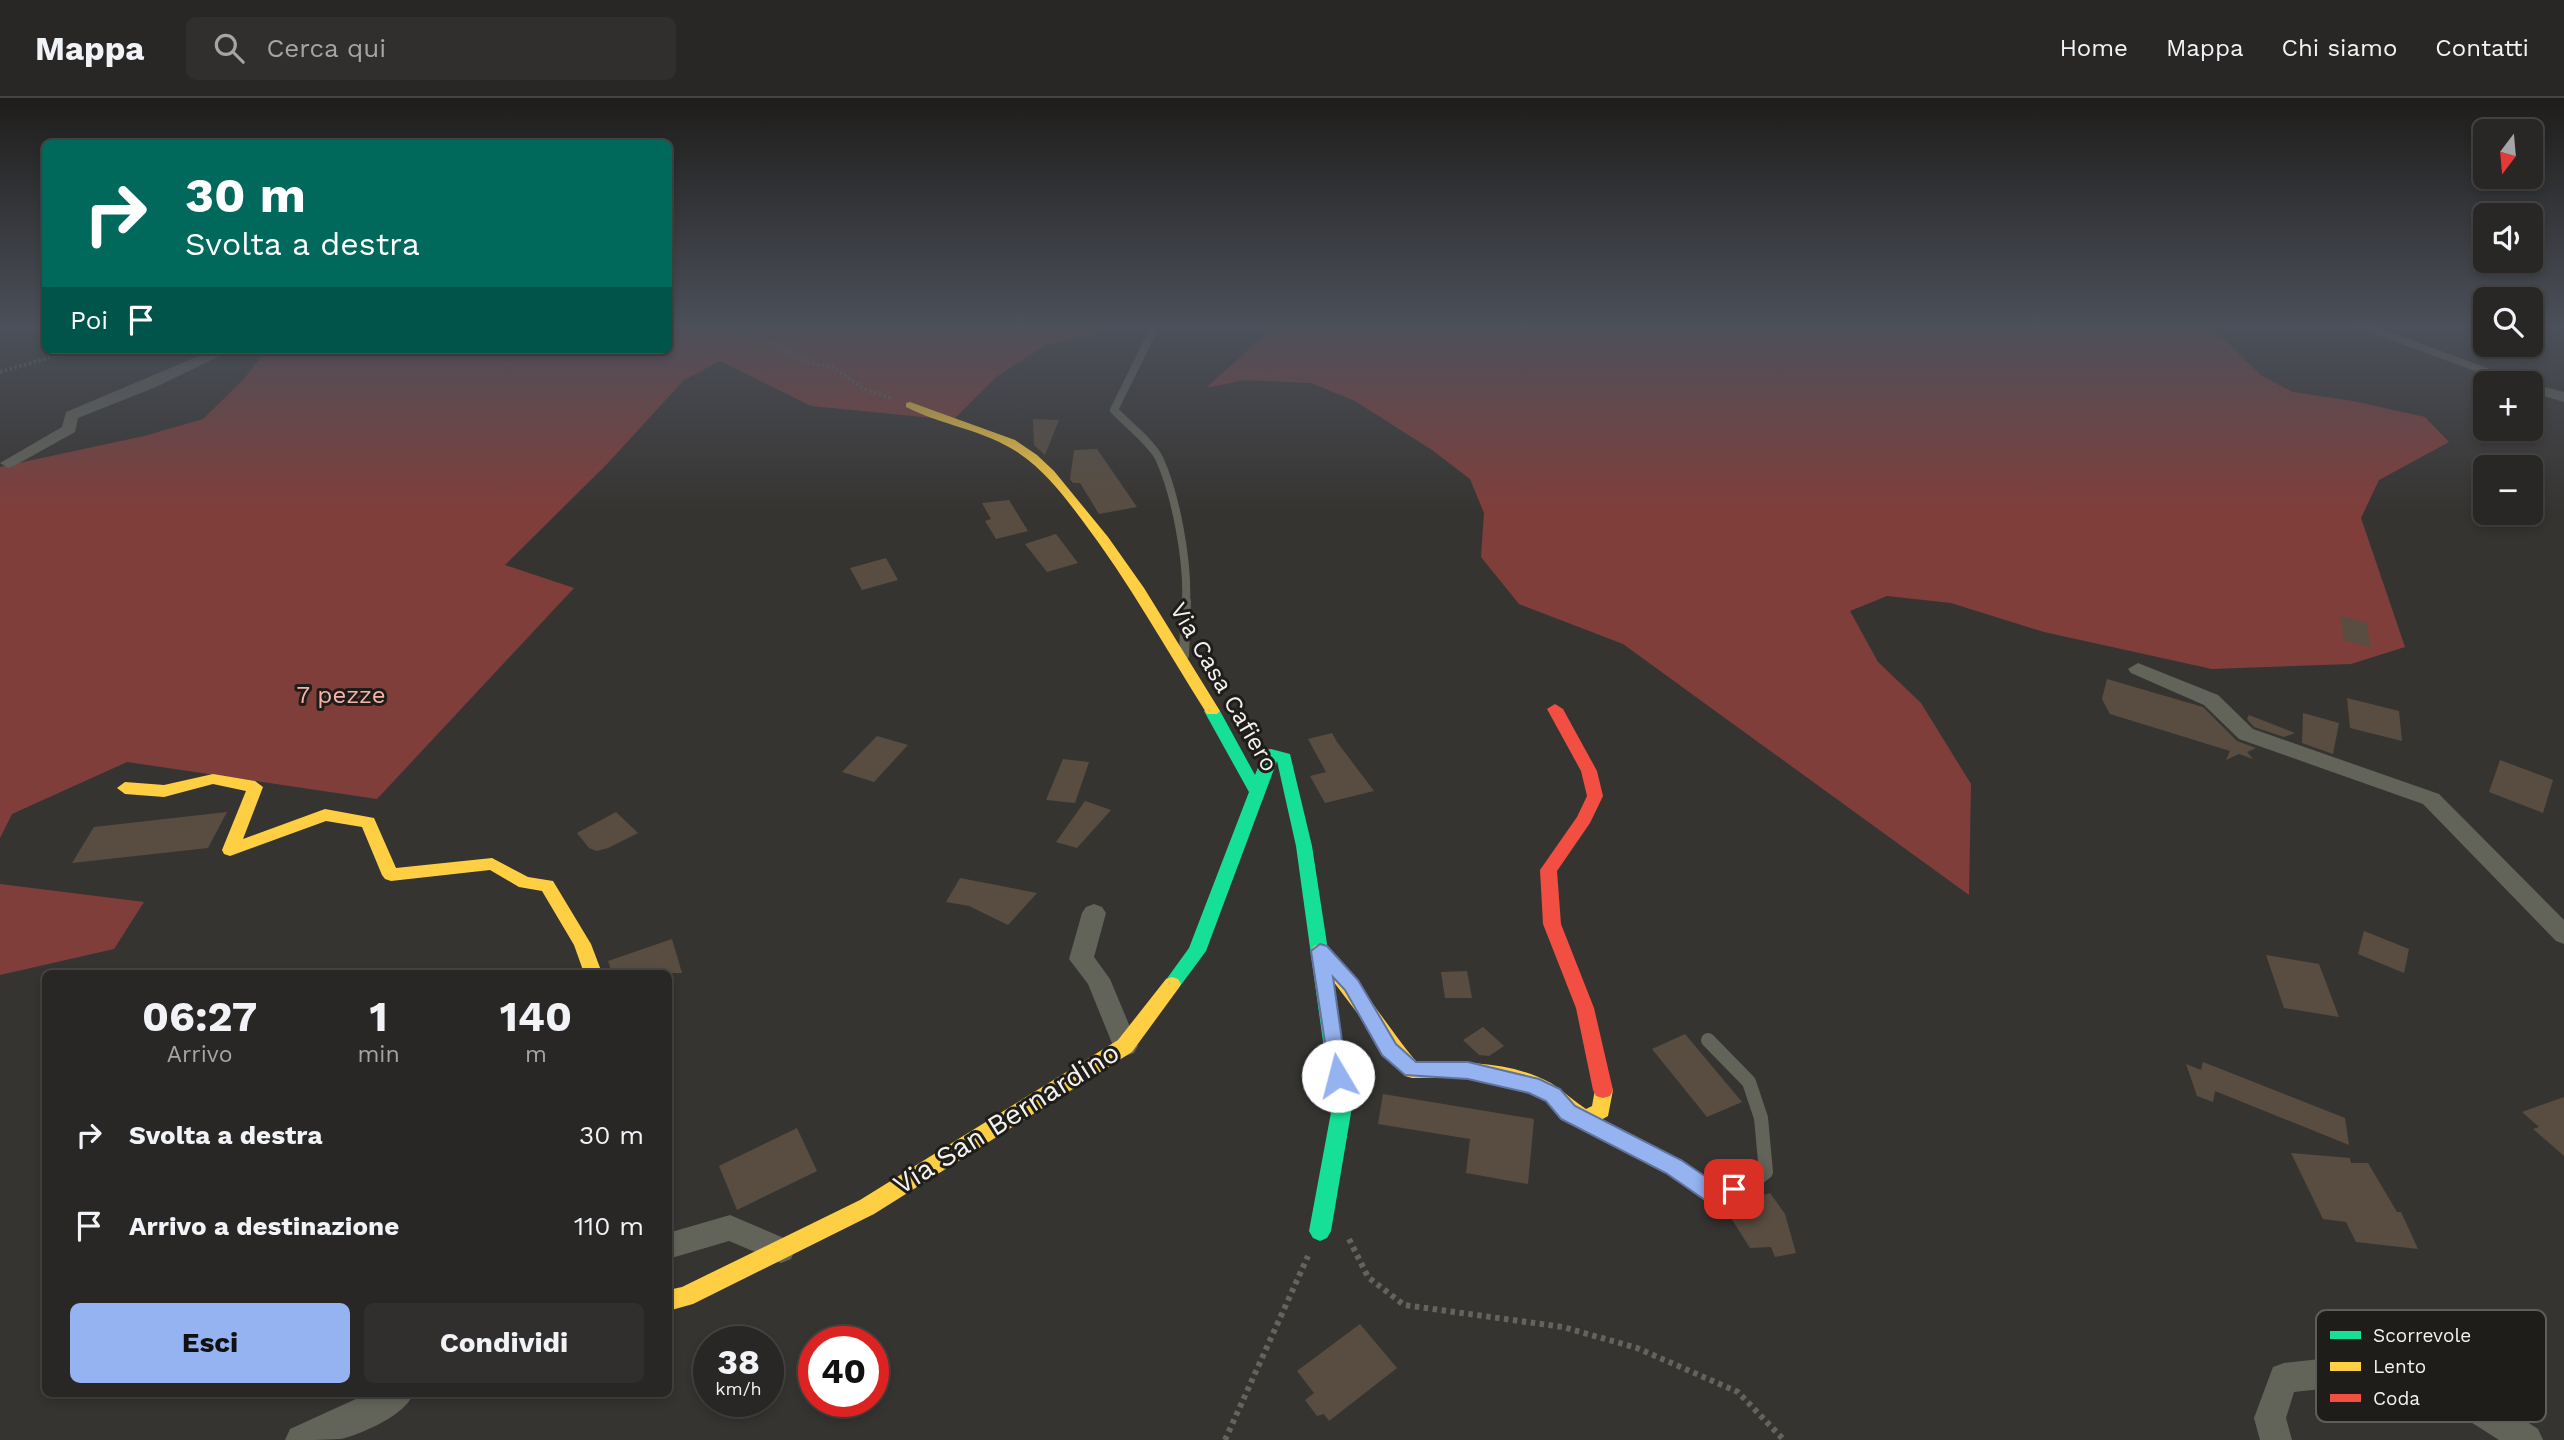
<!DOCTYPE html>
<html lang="it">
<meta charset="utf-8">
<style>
:root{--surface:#282725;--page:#302f2d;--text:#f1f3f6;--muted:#a5a5a7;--line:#444442;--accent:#95b2f1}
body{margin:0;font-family:"Work Sans",sans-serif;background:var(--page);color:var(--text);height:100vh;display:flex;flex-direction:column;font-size:26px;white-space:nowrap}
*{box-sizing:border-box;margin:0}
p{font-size:23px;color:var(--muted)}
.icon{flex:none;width:38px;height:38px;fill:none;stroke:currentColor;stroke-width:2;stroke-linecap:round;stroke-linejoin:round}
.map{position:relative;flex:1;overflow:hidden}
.drawer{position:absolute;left:42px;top:872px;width:630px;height:427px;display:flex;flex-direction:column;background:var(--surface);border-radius:10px;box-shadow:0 4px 10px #0003,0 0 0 2px var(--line)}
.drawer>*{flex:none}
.hud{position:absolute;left:42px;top:42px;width:630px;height:214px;border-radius:10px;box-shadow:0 4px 10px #0003,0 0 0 2px var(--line);background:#00695c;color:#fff;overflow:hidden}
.needle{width:46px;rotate:196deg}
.fabs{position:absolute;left:2473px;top:21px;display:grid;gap:14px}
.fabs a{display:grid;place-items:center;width:70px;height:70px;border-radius:10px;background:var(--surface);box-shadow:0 4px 10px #0003,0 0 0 2px var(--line);font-size:35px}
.speed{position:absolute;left:693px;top:1228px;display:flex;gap:14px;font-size:35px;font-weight:700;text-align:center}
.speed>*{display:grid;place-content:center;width:91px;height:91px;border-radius:50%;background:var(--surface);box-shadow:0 4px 10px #0003,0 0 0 2px var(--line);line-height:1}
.speed small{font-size:18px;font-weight:400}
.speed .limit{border:10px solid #d22;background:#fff;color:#111}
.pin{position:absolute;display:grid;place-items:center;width:60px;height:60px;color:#fff;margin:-30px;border-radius:14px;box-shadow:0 4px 10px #0006}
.me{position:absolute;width:77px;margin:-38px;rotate:352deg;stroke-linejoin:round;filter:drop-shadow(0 0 5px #0008)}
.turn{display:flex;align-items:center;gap:24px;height:147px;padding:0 28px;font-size:32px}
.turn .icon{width:91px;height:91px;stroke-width:2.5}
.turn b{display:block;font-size:49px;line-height:60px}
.then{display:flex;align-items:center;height:66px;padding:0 28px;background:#0003;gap:14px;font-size:26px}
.eta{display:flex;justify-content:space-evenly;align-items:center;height:119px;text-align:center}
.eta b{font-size:42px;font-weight:700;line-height:49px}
.button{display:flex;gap:14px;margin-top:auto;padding:14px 28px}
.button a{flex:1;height:80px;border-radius:10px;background:var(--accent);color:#111;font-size:28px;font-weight:700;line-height:80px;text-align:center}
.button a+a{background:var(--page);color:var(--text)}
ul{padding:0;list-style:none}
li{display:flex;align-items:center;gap:21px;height:91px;padding:0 28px}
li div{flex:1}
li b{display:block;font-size:26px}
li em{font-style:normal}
header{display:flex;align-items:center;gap:42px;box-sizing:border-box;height:98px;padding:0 35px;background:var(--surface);border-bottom:2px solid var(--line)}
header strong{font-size:33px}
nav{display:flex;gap:38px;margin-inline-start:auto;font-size:24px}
.search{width:490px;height:63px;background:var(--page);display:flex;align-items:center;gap:18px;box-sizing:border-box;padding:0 24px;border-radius:10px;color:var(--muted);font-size:26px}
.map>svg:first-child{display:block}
.green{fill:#803e3a}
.building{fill:#594d41}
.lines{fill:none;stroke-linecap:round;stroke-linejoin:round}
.path-far1{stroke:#64645d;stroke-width:3.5;stroke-dasharray:2.5 2.5;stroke-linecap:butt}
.path{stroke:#64645d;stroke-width:6;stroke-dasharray:4.5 4.5;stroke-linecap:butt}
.lane-far2{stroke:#636459;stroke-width:8}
.lane-far1{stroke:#636459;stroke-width:10}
.lane{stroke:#636459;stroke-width:14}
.street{fill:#636459;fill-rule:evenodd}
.fast{fill:#16e098;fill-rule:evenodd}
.slow{fill:#ffcf43;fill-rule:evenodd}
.jam{fill:#f24e42;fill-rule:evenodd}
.route{fill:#95b2f1;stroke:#61749d;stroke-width:2}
.labels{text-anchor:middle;stroke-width:6;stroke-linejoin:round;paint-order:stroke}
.street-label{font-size:24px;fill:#f4f2ee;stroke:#1e1d1a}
.park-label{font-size:24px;fill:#f7b2ab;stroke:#1e1d1a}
.near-street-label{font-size:28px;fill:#f4f2ee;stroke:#1e1d1a}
.key{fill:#1e1d1a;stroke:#5e5d5a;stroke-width:2}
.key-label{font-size:19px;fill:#f4f2ee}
</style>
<header>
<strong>Mappa</strong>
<div class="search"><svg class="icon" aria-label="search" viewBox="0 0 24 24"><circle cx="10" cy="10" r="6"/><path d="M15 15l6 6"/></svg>Cerca qui</div>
<nav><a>Home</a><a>Mappa</a><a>Chi siamo</a><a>Contatti</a></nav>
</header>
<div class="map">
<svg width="2564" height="1342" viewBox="0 0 2564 1342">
<rect width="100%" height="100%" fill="#363431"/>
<!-- green -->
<g class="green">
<polygon points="669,227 1132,227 1046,247 996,279 953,322 811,308 720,263 684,282 607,366 505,467 574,490 377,701 127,664 12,716 0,740 0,369 144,338 203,321 244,281 266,252 668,252"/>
<polygon points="1275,227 2209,227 2262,278 2293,294 2353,303 2425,319 2449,344 2379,382 2361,420 2405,549 2351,566 2212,571 2044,534 1951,505 1887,498 1850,513 1878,564 1921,605 1971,686 1969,797 1623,546 1519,506 1481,459 1484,415 1470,381 1432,352 1355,303 1311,285 1244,282 1206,290"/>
<polygon points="0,786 144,804 114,851 0,877"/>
</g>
<!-- building -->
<g class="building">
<polygon points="1033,321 1059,322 1045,357 1034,347"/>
<polygon points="1097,351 1137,409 1099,416 1080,385 1073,385 1070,381 1074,352"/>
<polygon points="1009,402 1028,433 996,441 985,423 991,421 982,405"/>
<polygon points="1056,436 1078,465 1047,474 1025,446"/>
<polygon points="886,460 898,482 862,492 850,470"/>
<polygon points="2340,518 2366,524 2371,549 2344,543"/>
<polygon points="2107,581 2203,609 2237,643 2256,650 2247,654 2253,661 2239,656 2226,662 2230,653 2110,616 2102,601"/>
<polygon points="2347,600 2399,613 2402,643 2350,630"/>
<polygon points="2303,615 2339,625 2333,656 2302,645"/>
<polygon points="2249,617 2295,635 2284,639 2254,629 2247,621"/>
<polygon points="1332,635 1337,644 1374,693 1325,705 1310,678 1326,674 1308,641"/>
<polygon points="877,638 908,647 874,684 842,674"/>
<polygon points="1063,661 1089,664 1075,705 1046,702"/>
<polygon points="2500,662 2553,682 2543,715 2489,694"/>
<polygon points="1085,703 1111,712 1077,750 1056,744"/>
<polygon points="227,714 208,750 72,765 94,729"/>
<polygon points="616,714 638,735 608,750 597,753 589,750 577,735"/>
<polygon points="960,780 1037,795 1008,827 969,808 946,804"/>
<polygon points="2364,833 2409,851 2404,875 2358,856"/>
<polygon points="672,841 682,875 612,875 608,863"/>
<polygon points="2266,857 2319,866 2339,919 2284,910"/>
<polygon points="1467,873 1472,900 1445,900 1441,874"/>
<polygon points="1483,929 1504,948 1489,958 1479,957 1463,942"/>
<polygon points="1685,936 1742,1004 1707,1019 1652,951"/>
<polygon points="2203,964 2345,1020 2349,1047 2215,993 2213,1004 2197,998 2186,966 2201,972"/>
<polygon points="1383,996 1534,1021 1528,1086 1466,1075 1470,1041 1378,1026"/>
<polygon points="2564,999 2564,1058 2533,1031 2539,1029 2522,1014"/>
<polygon points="797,1030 817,1073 737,1112 719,1068"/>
<polygon points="2291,1055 2350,1060 2351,1065 2368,1065 2397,1114 2401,1114 2418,1151 2356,1144 2346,1124 2323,1121"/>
<polygon points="1770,1095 1785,1116 1796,1155 1775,1159 1771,1149 1750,1150 1724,1109"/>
<polygon points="1360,1226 1397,1270 1329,1323 1324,1316 1317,1318 1305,1302 1314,1295 1297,1273"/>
</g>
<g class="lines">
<!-- path-far1 -->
<g class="path-far1">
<polyline points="720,227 768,243 810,265 833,269 864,291 891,300"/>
<polyline points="0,274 55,258 103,252"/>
</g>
<!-- path -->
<g class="path">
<polyline points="1349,1141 1368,1179 1404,1207 1563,1229 1637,1250 1738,1294 1784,1342"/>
<polyline points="1225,1342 1308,1158"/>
</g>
<!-- lane-far2 -->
<path class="lane-far2" d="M1156 227 1114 312C1127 326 1150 343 1159 360 1176 397 1188 463 1186 504"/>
<!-- lane-far1 -->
<polyline class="lane-far1" points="1184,557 1186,503"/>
<!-- lane -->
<polyline class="lane" points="1592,1024 1673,1069 1715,1097 1752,1085 1766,1074 1761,1020 1749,984 1708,942"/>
<!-- street -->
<g class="street">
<polygon points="2351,227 2371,227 2527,285 2530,285 2564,294 2564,304 2530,294 2530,285 2507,285"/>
<polygon points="213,252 232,252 156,289 78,320 75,334 14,368 8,370 0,365 62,329 66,314"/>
<polygon points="2138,565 2218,597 2253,631 2439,696 2564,822 2564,846 2556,843 2423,706 2239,641 2204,607 2131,575 2128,571"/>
<polygon points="1094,806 1102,809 1106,815 1094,859 1110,881 1138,948 1134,955 1125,958 1116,955 1088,886 1069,861 1082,815 1086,809"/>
<polygon points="730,1117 791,1143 795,1152 791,1161 781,1165 729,1143 668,1161 668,1135"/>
<polygon points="2348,1258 2438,1270 2449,1274 2538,1331 2543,1342 2499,1342 2433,1300 2348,1288 2294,1294 2286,1320 2292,1342 2260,1342 2254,1320 2273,1269 2284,1265"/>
<path d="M369 1295H414C405 1317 364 1335 341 1341 325 1342 302 1342 285 1342L290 1331Z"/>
</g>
<!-- fast -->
<polygon class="fast" points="1212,608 1220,613 1255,677 1265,652 1271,651 1290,656 1312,748 1352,1009 1331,1133 1327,1140 1320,1143 1313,1140 1309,1133 1332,1009 1296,748 1277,663 1206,853 1178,891 1172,893 1166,891 1163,886 1189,850 1249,694 1204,613"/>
<!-- slow -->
<g class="slow">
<path d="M910 304 1015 342 1037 357 1054 373 1108 439 1144 490 1220 613 1217 616H1207C1166 551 1129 484 1082 422 1064 398 1045 373 1020 356 986 332 943 328 906 309V305Z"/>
<polygon points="213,676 255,683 263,689 243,741 325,711 374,720 396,770 492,760 528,779 553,783 591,846 602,875 584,875 574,847 542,793 519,789 490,772 391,783 385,781 382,777 362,729 326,723 230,758 224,756 222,752 246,693 213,686 164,699 125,696 117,690 125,684 164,687"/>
<path d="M1320 846C1339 852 1396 942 1417 964 1461 964 1511 963 1551 985 1563 993 1574 1003 1586 1011L1592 1008 1596 986 1603 984 1610 986 1613 992 1608 1018 1587 1030C1567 1022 1554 1007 1536 997 1500 977 1452 980 1412 980L1405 978 1314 858 1311 853 1314 848Z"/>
<polygon points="1172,879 1178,881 1181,886 1178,891 1132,954 874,1116 693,1206 668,1213 668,1192 682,1189 860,1102 1118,942 1166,881"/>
</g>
<!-- jam -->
<polygon class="jam" points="1555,606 1563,611 1597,673 1603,698 1590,725 1557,773 1561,826 1594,910 1613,992 1610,998 1603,1000 1596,998 1593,992 1576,910 1543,826 1540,772 1577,719 1587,698 1581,673 1547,611"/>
</g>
<!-- sky -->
<linearGradient id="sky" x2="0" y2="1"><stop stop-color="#1e1d1b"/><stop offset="0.55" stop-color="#4c505a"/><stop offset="1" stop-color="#4c505a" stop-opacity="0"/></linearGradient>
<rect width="2564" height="415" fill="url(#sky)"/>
<!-- route -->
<polygon class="route" points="1320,846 1327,848 1358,882 1396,946 1416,964 1468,964 1539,981 1560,991 1575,1008 1681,1062 1718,1087 1734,1082 1741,1084 1744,1091 1741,1098 1715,1107 1708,1104 1666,1075 1561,1021 1546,1003 1529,995 1468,981 1405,977 1382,957 1345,892 1333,879 1347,978 1345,984 1331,984 1311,853"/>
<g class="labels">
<!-- street labels -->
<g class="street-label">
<text transform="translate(1224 589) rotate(60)" y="8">Via Casa Cafiero</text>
</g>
<!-- park labels -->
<g class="park-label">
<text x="341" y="605">7 pezze</text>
</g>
<!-- near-street labels -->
<g class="near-street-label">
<text transform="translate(1006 1020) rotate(-32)" y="10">Via San Bernardino</text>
</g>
</g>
<!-- legend -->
<rect x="2316" y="1212" width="230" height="112" rx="10" class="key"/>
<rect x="2330" y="1233" width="31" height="8" fill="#16e098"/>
<rect x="2330" y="1264" width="31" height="9" fill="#ffcf43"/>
<rect x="2330" y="1296" width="31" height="8" fill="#f24e42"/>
<g class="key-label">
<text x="2373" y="1244">Scorrevole</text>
<text x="2373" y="1275">Lento</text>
<text x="2373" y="1307">Coda</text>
</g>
</svg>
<div class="fabs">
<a><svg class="needle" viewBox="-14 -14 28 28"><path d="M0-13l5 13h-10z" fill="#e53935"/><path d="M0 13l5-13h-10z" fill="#a5a5a7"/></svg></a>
<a><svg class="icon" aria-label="sound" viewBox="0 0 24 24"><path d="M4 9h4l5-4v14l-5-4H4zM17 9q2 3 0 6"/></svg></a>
<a><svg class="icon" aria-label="search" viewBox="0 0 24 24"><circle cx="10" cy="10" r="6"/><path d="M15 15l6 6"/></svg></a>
<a>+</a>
<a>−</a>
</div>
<div class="speed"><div>38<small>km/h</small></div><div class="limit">40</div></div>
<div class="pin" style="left:1734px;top:1091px;background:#d93025"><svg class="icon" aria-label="arrive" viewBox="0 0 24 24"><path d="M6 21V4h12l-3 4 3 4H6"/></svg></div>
<svg class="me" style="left:1338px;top:978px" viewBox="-20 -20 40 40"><circle r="19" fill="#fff"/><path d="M0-13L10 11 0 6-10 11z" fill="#95b2f1"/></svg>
<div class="hud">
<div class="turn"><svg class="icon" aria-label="right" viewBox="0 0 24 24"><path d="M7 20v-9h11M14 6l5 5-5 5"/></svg><div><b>30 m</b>Svolta a destra</div></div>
<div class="then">Poi<svg class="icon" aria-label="arrive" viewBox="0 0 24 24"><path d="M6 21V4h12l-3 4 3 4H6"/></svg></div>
</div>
<section class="drawer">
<div class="eta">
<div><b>06:27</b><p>Arrivo</p></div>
<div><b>1</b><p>min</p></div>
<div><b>140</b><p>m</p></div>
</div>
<ul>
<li><svg class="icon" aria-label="right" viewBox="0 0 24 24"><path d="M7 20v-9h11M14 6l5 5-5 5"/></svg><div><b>Svolta a destra</b></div><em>30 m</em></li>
<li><svg class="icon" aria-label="arrive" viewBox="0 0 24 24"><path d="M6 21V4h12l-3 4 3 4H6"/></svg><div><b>Arrivo a destinazione</b></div><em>110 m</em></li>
</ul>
<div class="button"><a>Esci</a><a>Condividi</a></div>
</section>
</div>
